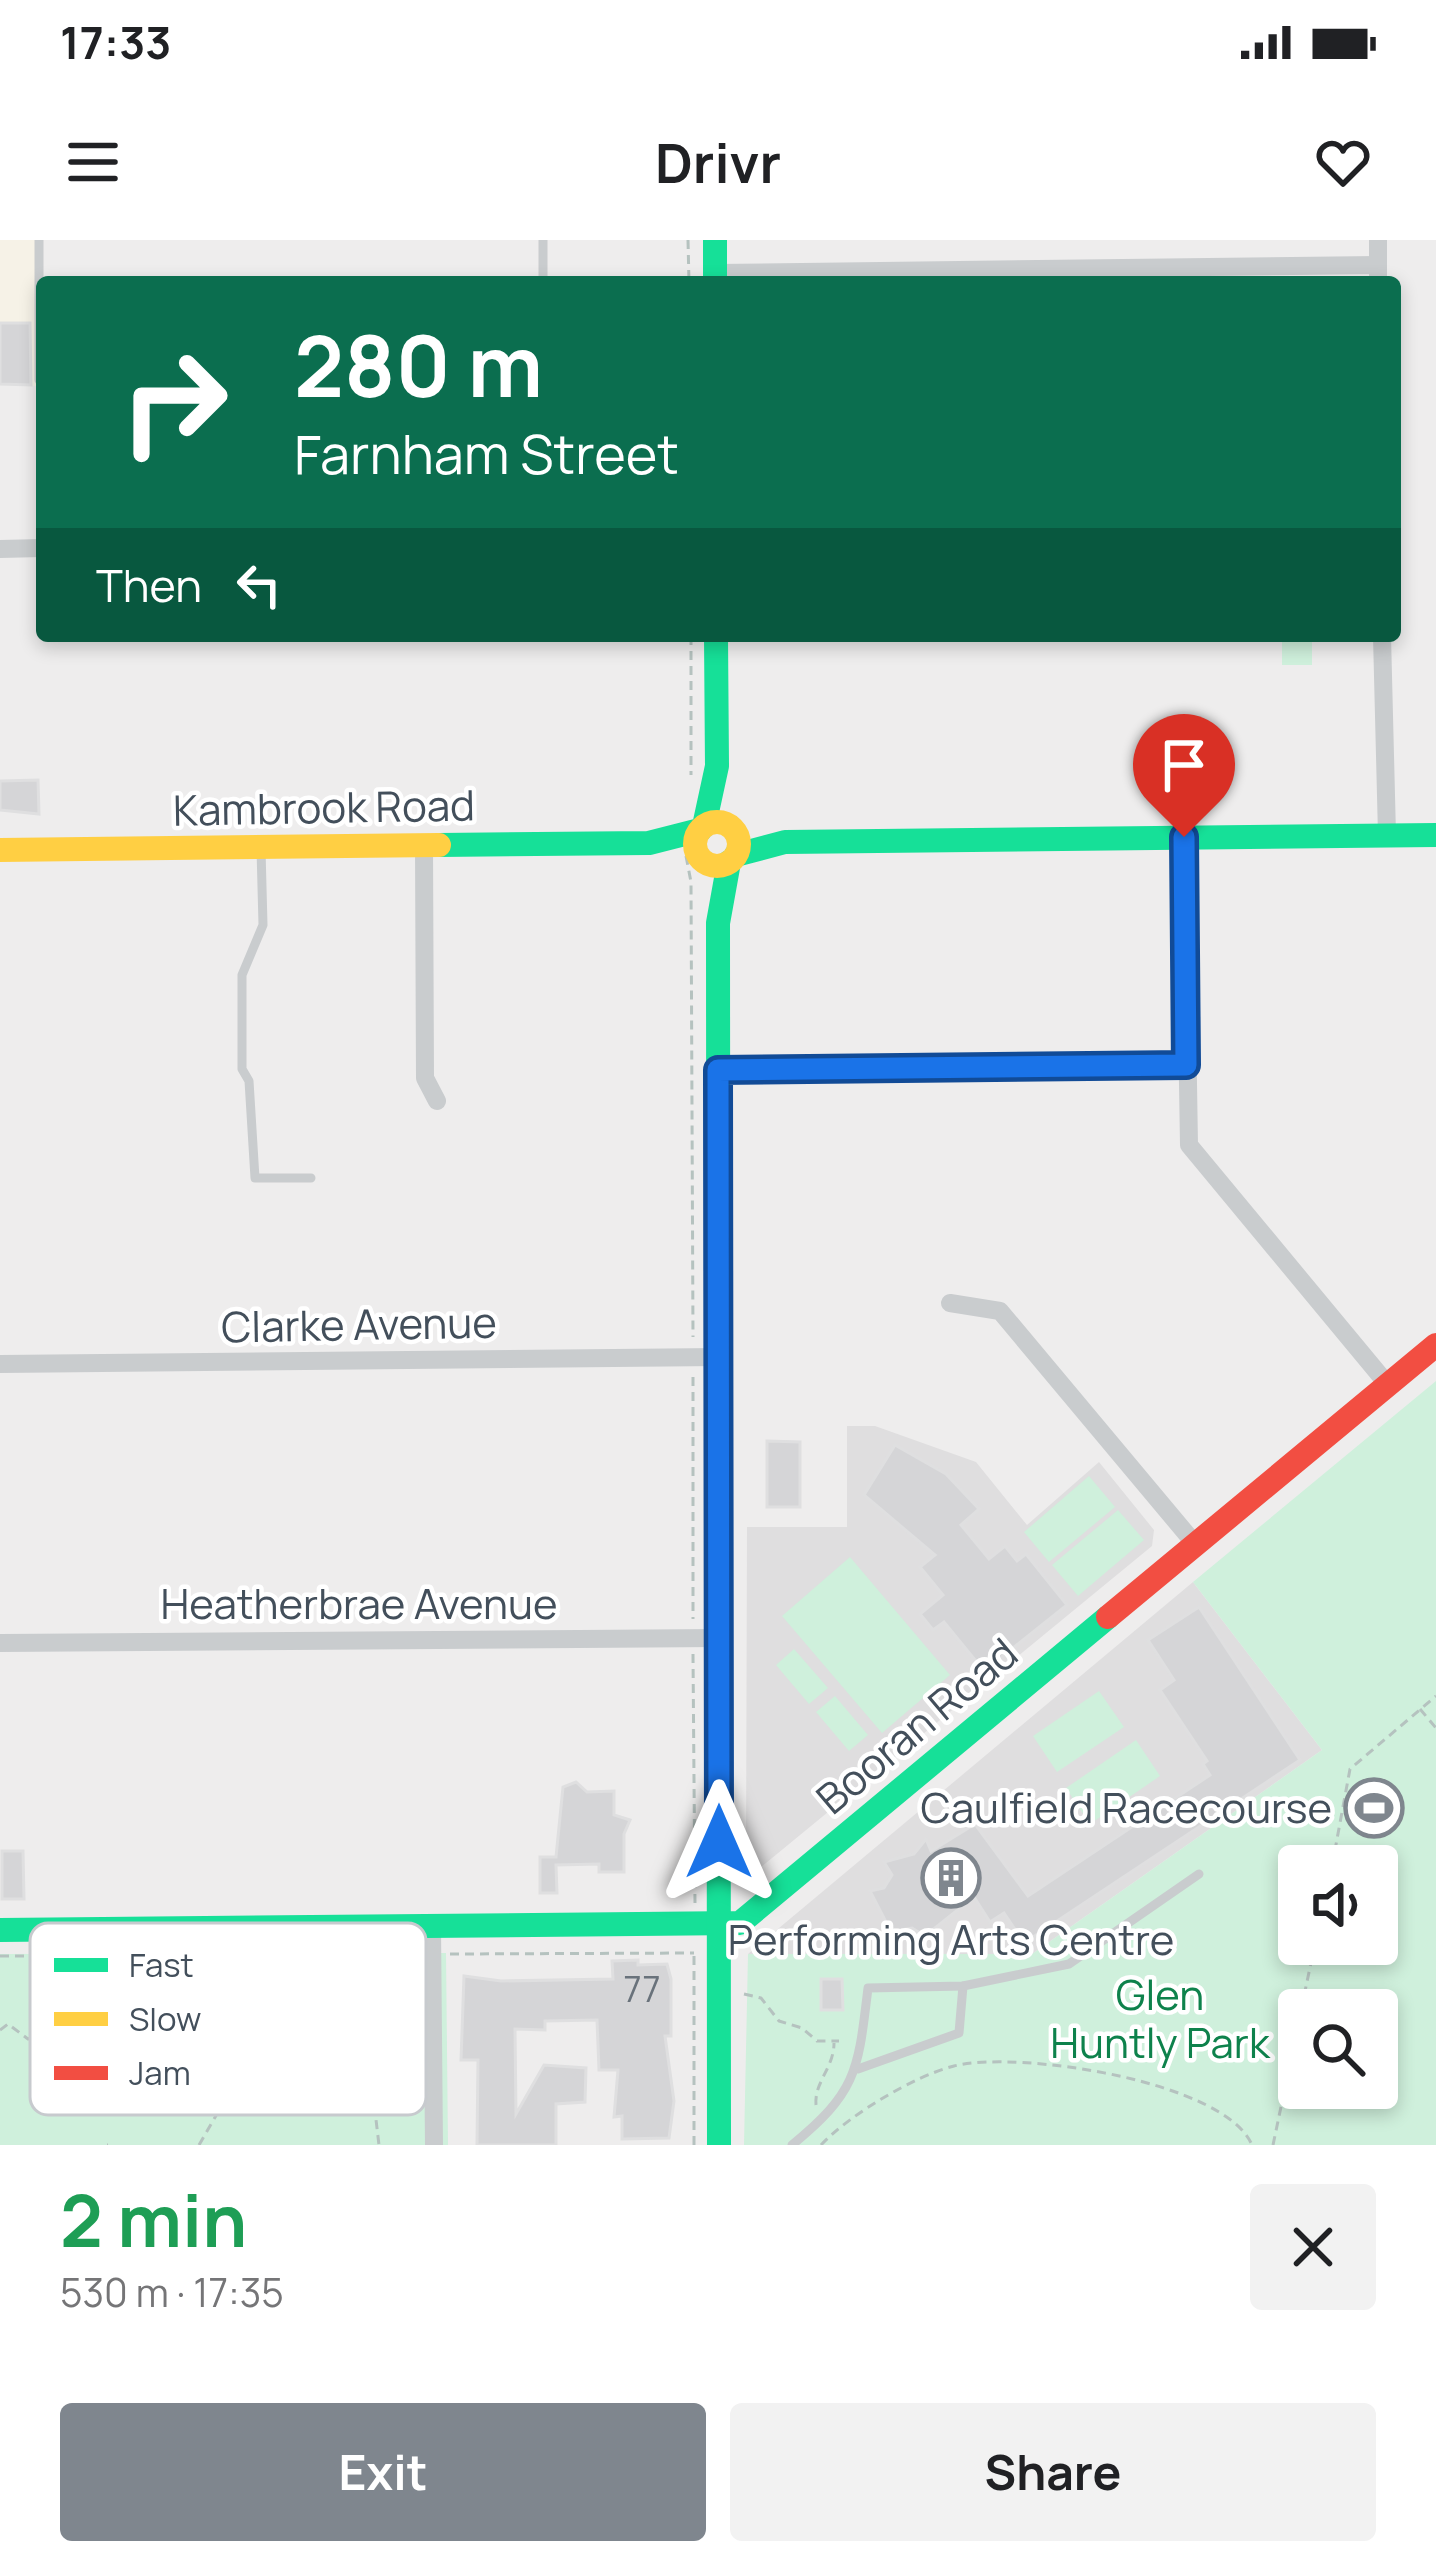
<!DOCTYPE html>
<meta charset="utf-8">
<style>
:root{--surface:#fff;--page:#f2f2f2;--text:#202124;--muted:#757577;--accent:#7f868e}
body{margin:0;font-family:Manrope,sans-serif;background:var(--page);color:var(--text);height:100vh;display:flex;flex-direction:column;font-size:45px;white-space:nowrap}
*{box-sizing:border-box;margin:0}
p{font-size:39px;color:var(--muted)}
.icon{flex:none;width:66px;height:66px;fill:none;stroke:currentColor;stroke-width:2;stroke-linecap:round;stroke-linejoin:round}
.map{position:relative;height:1905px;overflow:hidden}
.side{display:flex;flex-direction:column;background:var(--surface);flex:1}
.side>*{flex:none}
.hud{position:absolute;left:36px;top:36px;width:1365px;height:366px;border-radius:12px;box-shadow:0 6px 18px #0003;background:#0b6e4f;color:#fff;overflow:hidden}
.controls{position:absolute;left:1278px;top:1605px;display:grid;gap:24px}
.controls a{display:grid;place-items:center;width:120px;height:120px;border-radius:12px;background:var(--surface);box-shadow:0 6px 18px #0003;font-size:60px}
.pin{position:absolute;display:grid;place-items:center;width:102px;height:102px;color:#fff;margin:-123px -51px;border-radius:50% 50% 50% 0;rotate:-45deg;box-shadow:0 0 12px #0007}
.pin .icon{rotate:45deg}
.me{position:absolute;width:132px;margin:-66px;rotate:0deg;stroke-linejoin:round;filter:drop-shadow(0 0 9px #0008)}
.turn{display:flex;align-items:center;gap:42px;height:252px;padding:0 60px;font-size:54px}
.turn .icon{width:156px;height:156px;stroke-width:2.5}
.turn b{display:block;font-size:84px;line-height:102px}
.then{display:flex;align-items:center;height:114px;padding:0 60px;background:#0003;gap:24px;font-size:45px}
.round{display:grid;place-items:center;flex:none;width:126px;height:126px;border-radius:12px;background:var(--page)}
.overview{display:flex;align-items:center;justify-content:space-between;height:204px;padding:0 60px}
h1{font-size:72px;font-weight:700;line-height:90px;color:#1e9e55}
.cta{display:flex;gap:24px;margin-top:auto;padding:24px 60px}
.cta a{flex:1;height:138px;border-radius:12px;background:var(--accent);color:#fff;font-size:48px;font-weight:700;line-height:138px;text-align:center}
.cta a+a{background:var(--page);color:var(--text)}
.status{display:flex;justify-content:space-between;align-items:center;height:84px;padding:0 60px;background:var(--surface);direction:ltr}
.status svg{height:33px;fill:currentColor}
header{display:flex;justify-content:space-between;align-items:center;height:156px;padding:0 60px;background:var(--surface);font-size:54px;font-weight:700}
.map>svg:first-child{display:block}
.commercial{fill:#f6f2e7}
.education{fill:#dfdedf}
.green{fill:#cff0dc;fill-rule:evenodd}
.building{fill:#d5d5d7;stroke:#dfdfe0;stroke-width:3}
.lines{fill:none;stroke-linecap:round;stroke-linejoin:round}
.path{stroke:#b5c2bf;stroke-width:3;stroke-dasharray:9 6;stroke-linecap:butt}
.lane{stroke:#c9ccce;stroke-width:9}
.street{stroke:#c9ccce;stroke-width:18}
.fast{stroke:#16e098;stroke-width:24}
.slow{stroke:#ffcf43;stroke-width:24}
.jam{stroke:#f24e42;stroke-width:24}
.route-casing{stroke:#114b97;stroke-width:30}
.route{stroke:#1a73e8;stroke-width:21}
.labels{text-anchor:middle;stroke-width:9;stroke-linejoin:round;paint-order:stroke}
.number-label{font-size:36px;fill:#69727b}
.street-label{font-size:42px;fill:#434f5b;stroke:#fff}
.poi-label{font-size:42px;fill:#434f5b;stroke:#fff;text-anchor:end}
.park-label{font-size:42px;fill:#0e824c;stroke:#fff}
.key{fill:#fff;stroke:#c7cace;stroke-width:3}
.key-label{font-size:33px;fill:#434f5b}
</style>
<div class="status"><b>17:33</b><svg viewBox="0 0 49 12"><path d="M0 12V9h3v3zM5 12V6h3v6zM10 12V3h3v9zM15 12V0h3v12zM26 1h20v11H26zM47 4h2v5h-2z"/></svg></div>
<header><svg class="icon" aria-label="menu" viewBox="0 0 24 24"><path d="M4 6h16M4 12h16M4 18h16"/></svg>Drivr<svg class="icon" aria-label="heart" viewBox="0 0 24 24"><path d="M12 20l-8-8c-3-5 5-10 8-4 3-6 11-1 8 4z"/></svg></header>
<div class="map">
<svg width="1436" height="1905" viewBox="0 0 1436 1905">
<rect width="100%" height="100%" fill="#eeeded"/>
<!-- commercial -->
<polygon class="commercial" points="0,0 36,0 37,146 0,145"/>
<!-- education -->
<g class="education">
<polygon points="847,1186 875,1186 976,1222 1027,1285 1099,1222 1154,1290 1152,1306 755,1632 746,1624 747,1287 847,1287"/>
<polygon points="1193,1342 1322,1510 1032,1714 748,1714"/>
</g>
<!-- green -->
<g class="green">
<rect x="1282" y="396" width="30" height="29"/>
<path d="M1436 1141V1905H744L748 1714H1032L1322 1510 1193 1342ZM1299 1626H1377V1704H1299ZM1299 1770H1377V1848H1299Z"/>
<polygon points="1089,1236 1115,1267 1049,1322 1024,1292"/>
<polygon points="1118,1270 1144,1300 1078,1356 1052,1325"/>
<polygon points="850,1317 950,1435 882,1493 782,1376"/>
<polygon points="794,1409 828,1448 809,1464 776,1425"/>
<polygon points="1099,1451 1124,1487 1057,1532 1033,1496"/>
<polygon points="835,1456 868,1495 849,1511 816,1472"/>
<polygon points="1136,1500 1160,1536 1090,1584 1066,1548"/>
<polygon points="446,1713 448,1905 0,1905 0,1714"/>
</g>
<!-- building -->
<g class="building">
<polygon points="0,83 30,83 31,145 0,144"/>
<polygon points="38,540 39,574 0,570 0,541"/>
<polygon points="767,1201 800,1202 800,1267 767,1267"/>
<polygon points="895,1205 946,1234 979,1269 961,1285 989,1319 1005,1306 1017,1321 1026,1314 1067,1365 984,1431 944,1382 933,1390 920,1374 943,1355 920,1327 935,1315 864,1255"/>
<polygon points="1199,1367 1300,1520 1024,1703 1004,1673 990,1682 974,1657 925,1696 912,1688 895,1691 887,1684 870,1651 884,1648 892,1635 884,1622 914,1614 926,1599 931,1611 975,1584 1028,1656 1210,1535 1203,1524 1207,1521 1160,1450 1174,1440 1148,1400"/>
<polygon points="576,1542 587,1552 614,1551 614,1575 630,1580 624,1594 624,1632 599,1632 599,1624 556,1625 557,1653 540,1653 540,1617 556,1617 563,1547"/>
<polygon points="2,1611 23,1611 24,1659 2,1659"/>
<polygon points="638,1720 638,1725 667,1724 671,1739 671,1796 665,1796 674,1861 669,1898 622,1899 622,1876 614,1877 618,1830 599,1830 597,1780 545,1781 545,1790 515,1789 516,1874 544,1825 586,1828 585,1862 556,1864 556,1905 477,1905 478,1820 461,1820 464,1736 501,1741 613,1739 612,1721"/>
<polygon points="821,1739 842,1739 843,1770 821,1770"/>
</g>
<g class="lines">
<!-- path -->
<g class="path">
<polyline points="688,0 689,42"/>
<polyline points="691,396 691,535"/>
<polyline points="686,616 691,642 693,1097"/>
<polyline points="693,1137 693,1379"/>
<polyline points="693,1414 695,1663"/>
<polyline points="1420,1469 1436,1488"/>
<polyline points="1332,1626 1350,1529 1436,1456"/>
<polyline points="450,1714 694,1713"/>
<polyline points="0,1716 411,1714"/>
<polyline points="160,1717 161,1731 203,1755"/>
<polyline points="59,1719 86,1773"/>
<polyline points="744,1754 761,1758 779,1781 802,1788 817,1801 839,1801"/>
<polyline points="1301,1770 1315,1704"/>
<polyline points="120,1772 160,1732"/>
<path d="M0 1790 8 1784 28 1799C51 1794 97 1754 119 1774 132 1785 142 1809 154 1823L179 1827 201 1811 197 1783 205 1756C300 1731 236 1850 337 1848L354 1794 347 1716"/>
<polyline points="356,1794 402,1796 407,1715"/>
<polyline points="355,1795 368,1812 379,1905"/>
<path d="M816 1865C814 1842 834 1828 834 1803"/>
<polyline points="107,1905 108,1905"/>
<polyline points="199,1905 221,1867 253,1839 281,1827"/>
<polyline points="694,1905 694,1711"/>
<path d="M821 1905C849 1875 914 1836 954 1826 1018 1810 1225 1841 1252 1905"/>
<polyline points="1273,1905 1299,1781"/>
</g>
<!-- lane -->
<g class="lane">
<polyline points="39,0 39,140"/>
<polyline points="543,0 543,42"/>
<polyline points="261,609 263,685 242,735 242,829 249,841 255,938 311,938"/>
<polyline points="858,1829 959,1793 963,1746"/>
<path d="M792 1905C858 1851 858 1830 868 1748L963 1746 1069 1724 1199 1634"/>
</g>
<!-- street -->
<g class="street">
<polyline points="715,33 1378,25"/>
<polyline points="1378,42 1378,0"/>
<polyline points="0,309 42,308"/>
<polyline points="1382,396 1387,595"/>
<polyline points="1184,597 1189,905 1388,1145"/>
<polyline points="424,606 425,838 437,861"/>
<polyline points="718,830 1186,825"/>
<polyline points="950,1063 1000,1071 1195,1304"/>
<polyline points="0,1124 719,1117"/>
<polyline points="0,1403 719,1398"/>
<polyline points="432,1687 434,1905"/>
</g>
<!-- fast -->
<g class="fast">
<polyline points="715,0 715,42"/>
<polyline points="704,586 717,526 716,396"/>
<polyline points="439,605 649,603 700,590"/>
<polyline points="736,615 785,602 1436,595"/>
<polyline points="0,1690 740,1683 1108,1377"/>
<polyline points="719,1905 718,683 729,622"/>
</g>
<!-- slow -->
<g class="slow">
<circle cx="717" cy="604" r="22"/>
<polyline points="0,610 439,605"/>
</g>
<!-- jam -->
<polyline class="jam" points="1108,1377 1436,1105"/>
</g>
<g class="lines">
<defs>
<polyline id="route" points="719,1602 718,830 1186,825 1184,597"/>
</defs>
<!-- route casing -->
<use href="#route" class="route-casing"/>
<!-- route -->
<use href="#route" class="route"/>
</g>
<!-- icons -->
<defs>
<symbol id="stadium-ring" viewBox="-11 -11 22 22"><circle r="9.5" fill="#fff" stroke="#7f868e" stroke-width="1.5"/><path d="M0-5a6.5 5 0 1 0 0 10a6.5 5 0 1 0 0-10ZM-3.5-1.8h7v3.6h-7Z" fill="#7f868e"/></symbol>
<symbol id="building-ring" viewBox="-11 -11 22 22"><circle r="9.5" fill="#fff" stroke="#7f868e" stroke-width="1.5"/><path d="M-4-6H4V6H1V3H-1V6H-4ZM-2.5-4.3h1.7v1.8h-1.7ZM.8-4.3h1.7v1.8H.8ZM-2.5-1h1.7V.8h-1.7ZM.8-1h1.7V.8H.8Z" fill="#7f868e"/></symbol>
</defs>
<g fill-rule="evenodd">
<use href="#stadium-ring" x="1341" y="1535" width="66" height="66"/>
<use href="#building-ring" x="918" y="1605" width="66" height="66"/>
</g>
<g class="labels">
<!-- number labels -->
<g class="number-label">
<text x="642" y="1762">77</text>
</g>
<!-- street labels -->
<g class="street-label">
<text transform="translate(324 568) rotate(-1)" y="15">Kambrook Road</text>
<text transform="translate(359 1085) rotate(-1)" y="15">Clarke Avenue</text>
<text x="359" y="1379">Heatherbrae Avenue</text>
<text transform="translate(917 1486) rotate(-40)" y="15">Booran Road</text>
</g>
<!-- poi labels -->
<g class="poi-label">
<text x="1332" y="1583">Caulfield Racecourse</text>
<text x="951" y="1715" text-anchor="middle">Performing Arts Centre</text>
</g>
<!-- park labels -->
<g class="park-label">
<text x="1160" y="1770">Glen<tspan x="1160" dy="48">Huntly Park</tspan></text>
</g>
</g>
<!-- legend -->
<rect x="30" y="1683" width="396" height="192" rx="18" class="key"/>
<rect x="54" y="1718" width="54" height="14" fill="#16e098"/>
<rect x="54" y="1772" width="54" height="14" fill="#ffcf43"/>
<rect x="54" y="1826" width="54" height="14" fill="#f24e42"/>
<g class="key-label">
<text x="129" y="1737">Fast</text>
<text x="129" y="1791">Slow</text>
<text x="129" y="1845">Jam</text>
</g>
</svg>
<div class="controls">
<a><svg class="icon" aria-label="sound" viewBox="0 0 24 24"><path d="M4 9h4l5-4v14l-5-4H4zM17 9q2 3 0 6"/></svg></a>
<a><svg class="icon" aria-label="search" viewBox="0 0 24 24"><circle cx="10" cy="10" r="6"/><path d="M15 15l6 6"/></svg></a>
</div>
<div class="pin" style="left:1184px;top:597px;background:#d93025"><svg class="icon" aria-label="arrive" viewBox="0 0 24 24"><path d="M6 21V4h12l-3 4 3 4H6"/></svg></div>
<svg class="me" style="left:719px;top:1602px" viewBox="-20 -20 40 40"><path d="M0-17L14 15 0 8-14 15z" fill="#1a73e8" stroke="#fff" stroke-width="4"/></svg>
<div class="hud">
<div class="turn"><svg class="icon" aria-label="right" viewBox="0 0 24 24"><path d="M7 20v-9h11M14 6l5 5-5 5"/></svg><div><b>280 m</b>Farnham Street</div></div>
<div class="then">Then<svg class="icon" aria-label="left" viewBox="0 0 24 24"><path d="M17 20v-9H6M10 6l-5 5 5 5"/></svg></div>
</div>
</div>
<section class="side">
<div class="overview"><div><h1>2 min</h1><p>530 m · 17:35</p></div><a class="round"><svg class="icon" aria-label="close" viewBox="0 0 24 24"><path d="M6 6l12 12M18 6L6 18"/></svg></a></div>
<div class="cta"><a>Exit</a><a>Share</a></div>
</section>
